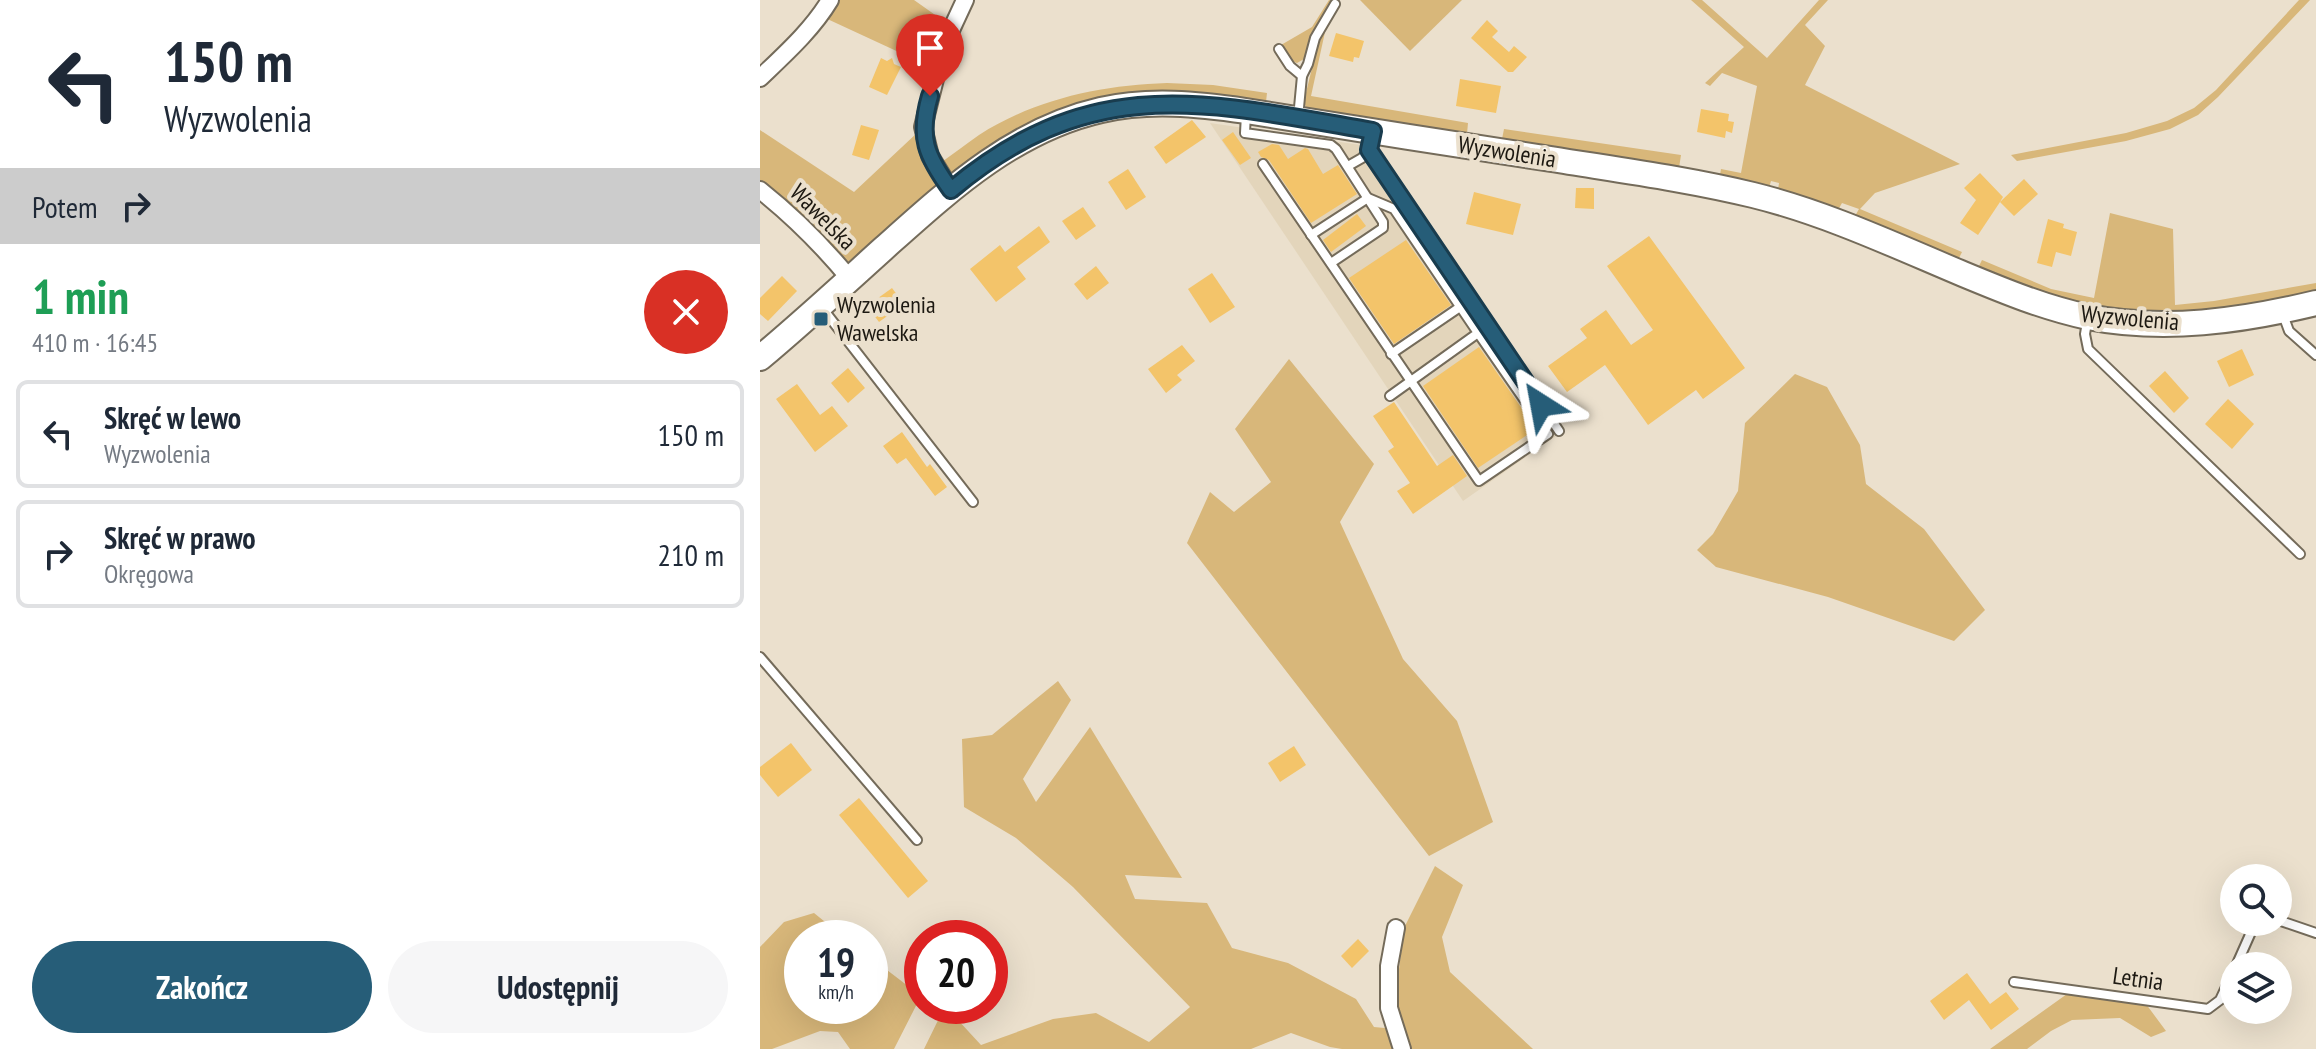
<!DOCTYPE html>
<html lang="pl">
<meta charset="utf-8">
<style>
:root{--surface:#fff;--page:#f6f6f7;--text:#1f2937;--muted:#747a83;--line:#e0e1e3;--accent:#265d78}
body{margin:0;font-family:"PT Sans Narrow",sans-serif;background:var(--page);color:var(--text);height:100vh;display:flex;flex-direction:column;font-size:30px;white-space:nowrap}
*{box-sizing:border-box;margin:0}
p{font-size:26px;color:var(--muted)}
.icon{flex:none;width:44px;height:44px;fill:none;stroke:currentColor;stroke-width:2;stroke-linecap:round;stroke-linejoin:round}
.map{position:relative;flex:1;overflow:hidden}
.details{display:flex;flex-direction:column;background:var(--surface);width:760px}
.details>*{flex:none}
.guide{background:#fff;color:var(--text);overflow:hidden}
.controls{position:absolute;left:1460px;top:864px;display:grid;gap:16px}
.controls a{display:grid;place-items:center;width:72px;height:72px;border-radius:50%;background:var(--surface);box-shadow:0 8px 32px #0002;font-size:40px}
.speed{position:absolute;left:24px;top:920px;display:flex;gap:16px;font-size:40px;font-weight:700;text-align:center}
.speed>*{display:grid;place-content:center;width:104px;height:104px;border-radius:50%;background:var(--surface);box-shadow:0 8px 32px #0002;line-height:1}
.speed small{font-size:20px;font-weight:400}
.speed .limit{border:12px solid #d22;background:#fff;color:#111}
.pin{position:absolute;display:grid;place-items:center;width:68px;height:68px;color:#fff;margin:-82px -34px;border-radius:50% 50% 50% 0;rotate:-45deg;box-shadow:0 0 8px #0007}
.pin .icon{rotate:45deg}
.me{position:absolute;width:88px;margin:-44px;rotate:326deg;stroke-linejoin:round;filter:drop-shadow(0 0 6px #0008)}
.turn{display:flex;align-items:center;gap:28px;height:168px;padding:0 32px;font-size:36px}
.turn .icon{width:104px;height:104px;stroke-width:2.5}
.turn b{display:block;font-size:56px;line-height:68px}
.then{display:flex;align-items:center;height:76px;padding:0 32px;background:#0003;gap:16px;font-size:30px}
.round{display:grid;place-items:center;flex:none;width:84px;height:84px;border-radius:42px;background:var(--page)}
.head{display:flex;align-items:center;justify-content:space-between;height:136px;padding:0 32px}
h1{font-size:48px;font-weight:700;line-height:60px;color:#1e9e55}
.cta{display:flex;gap:16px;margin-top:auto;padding:16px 32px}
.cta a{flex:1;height:92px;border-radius:48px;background:var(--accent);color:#fff;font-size:32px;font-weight:700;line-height:92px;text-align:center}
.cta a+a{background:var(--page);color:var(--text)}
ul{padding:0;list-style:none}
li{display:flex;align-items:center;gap:24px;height:108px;margin:0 16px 12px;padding:0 16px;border:4px solid var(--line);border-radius:12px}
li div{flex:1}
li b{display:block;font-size:30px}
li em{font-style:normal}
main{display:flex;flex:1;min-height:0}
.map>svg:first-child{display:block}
.built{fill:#e3d5bb}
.green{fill:#d8b77a}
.building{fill:#f3c46a}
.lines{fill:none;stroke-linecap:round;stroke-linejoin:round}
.lane-casing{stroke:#746b5a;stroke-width:12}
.street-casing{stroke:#746b5a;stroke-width:20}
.secondary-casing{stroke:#746b5a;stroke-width:28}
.lane{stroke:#fff;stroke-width:8}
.street{stroke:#fff;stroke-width:16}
.secondary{stroke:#fff;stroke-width:24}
.route-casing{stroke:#193c4e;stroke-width:20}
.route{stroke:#265d78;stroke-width:14}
.poi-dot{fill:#265d78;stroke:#ebe0cd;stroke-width:3}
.labels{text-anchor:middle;stroke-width:8;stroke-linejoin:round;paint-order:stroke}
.street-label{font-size:24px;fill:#1d1912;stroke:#ebe0cd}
.poi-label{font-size:24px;fill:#1d1912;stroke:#ebe0cd;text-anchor:start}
</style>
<main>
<section class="details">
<div class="guide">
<div class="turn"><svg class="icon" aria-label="left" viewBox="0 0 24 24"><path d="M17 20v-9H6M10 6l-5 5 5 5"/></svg><div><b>150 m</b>Wyzwolenia</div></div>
<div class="then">Potem<svg class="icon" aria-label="right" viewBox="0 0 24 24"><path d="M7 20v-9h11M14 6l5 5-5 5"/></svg></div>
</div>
<div class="head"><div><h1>1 min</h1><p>410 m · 16:45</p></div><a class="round" style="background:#d93025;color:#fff"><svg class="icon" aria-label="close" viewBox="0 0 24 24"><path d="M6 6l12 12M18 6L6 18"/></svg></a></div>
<ul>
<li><svg class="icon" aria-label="left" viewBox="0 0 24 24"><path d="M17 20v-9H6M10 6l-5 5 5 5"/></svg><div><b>Skręć w lewo</b><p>Wyzwolenia</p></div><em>150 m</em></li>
<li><svg class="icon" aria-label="right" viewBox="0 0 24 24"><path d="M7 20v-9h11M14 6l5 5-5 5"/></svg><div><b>Skręć w prawo</b><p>Okręgowa</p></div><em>210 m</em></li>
</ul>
<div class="cta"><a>Zakończ</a><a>Udostępnij</a></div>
</section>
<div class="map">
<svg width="1556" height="1049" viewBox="0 0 1556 1049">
<rect width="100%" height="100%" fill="#ebe0cd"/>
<!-- built -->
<polygon class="built" points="450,123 601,145 796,436 703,501"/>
<!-- green -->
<g class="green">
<polygon points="75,0 154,0 188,24 167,88 164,86 171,67 63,17"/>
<polygon points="569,0 571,0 557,24 544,59 537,63 534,62 521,45 552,27"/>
<polygon points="600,0 702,0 650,51"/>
<polygon points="931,0 942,0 1007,58 1059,0 1068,0 1045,25 1065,46 1045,85 1200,164 1115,193 1100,209 1202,252 1198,260 1095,216 1099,209 1082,203 1078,210 1018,190 1019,183 1011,181 1009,188 960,175 961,169 981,173 997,86 962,73 950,86 945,83 984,47"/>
<polygon points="1539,0 1550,0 1458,97 1438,115 1410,129 1366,141 1257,161 1251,155 1366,133 1407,121 1434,108 1456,90"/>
<polygon points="565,32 551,96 708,123 707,134 546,108 544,101 559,39"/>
<path d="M407 83 453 85 507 93 506 102C474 96 442 91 409 91 326 89 251 125 189 175L179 164C193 154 206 144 219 135 275 99 342 85 407 83Z"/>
<polygon points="744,129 921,155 919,168 742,139"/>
<polygon points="0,130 94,192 158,132 178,185 86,266 51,228 54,223 53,220 61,207 57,205 42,221 0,184"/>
<path d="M1350 213 1413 229 1415 305 1454 301 1556 283V292C1508 301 1459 314 1409 314 1338 313 1283 294 1218 268L1222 260 1291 289 1334 298Z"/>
<polygon points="529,359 614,464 580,522 643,659 697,721 733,822 669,856 427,543 450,492 474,512 511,482 475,429"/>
<polygon points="1035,374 1067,387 1100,445 1106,484 1164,529 1225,610 1194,641 1068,597 956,567 937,550 953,534 978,491 985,423"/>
<polygon points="298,681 311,700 263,779 276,802 330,727 422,878 365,875 375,899 447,903 472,948 528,963 596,999 614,1027 646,1030 635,1002 644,928 675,866 703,885 682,937 690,972 773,1049 582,1049 570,1047 531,1033 491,1049 164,1049 185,1006 221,1045 293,1019 336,1013 389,1042 430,1007 313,887 256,838 204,807 202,739 232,735"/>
<polygon points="54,913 85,938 42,938 42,1006 110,1006 110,957 161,996 134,1049 90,1049 78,1032 60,1031 12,1049 0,1049 0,947 24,922"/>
<polygon points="1307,994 1386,1004 1406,1031 1391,1037 1360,1018 1312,1020 1291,1031 1267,1049 1230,1049"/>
</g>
<!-- building -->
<g class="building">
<polygon points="727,20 738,31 732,37 749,52 754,46 767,57 753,72 748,72 711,38"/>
<polygon points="576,33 604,41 599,58 594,57 593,62 569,56"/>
<polygon points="121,58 127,61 132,58 134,64 141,67 127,95 109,87"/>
<polygon points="700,79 741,86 736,113 696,106"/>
<polygon points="941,109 969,114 968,121 974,122 972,133 966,131 965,138 937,132"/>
<polygon points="432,120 446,137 406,164 394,147"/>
<polygon points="101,125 119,130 109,160 92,155"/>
<polygon points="473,132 491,158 480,165 462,140"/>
<polygon points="512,144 519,145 528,159 545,148 548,149 563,174 578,165 597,194 551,223 509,160 501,157 498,152"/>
<polygon points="368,169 386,197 366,210 348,182"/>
<polygon points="1220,173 1243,197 1240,202 1264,179 1278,194 1254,216 1240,202 1218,235 1200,223 1216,200 1204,188"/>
<polygon points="816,188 834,188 834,209 815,208"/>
<polygon points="714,192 761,204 753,235 706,224"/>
<polygon points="323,207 336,226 316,240 302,221"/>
<polygon points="597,214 606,226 571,252 563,240"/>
<polygon points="1288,219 1304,224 1303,228 1317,232 1311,256 1296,252 1292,267 1277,263"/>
<polygon points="279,226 290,242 257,267 266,279 236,302 210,269 240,245 245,252"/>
<polygon points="889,236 985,368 943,399 936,390 888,425 845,365 807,392 788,366 827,338 820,329 846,310 871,345 893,330 847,266"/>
<polygon points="646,240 691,305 634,344 589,278"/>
<polygon points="336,266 349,283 327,300 314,284"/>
<polygon points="452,273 475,307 450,323 428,289"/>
<polygon points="22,276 37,291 8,321 0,314 0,298"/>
<polygon points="132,288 144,304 119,322 107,306"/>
<polygon points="422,345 435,361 417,375 422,380 406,393 388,369"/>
<polygon points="719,347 776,429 718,468 663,386"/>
<polygon points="1482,349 1494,375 1469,387 1457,361"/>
<polygon points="88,368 105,388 88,403 71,383"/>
<polygon points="1405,371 1429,398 1414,413 1389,386"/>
<polygon points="37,384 60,415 72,406 88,426 55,452 16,399"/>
<polygon points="1468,399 1494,424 1472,449 1445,424"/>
<polygon points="634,402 677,466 693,455 707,476 653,514 637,491 650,483 628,451 634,447 613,416"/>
<polygon points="142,432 167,467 170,464 187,487 175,496 146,458 137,464 123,446"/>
<polygon points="31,743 52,770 18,797 0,775 0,767"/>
<polygon points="534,746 546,765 520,782 508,763"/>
<polygon points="99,798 168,881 148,898 79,815"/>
<polygon points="598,939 609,951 592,968 581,956"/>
<polygon points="1207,973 1230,1004 1246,992 1259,1009 1231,1030 1209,1000 1184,1020 1170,1001"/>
</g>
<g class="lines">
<defs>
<g id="lane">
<polyline points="519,49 530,66 542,76"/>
<polyline points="486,114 485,133 571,145 576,149 623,222 623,228 571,263"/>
<polyline points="538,118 542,76 548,64 555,38 575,4"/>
<polyline points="612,136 609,150 799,431"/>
<polyline points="503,164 719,481 788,434 718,333"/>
<polyline points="588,166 602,158 609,150"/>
<polyline points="551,235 608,198 634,209 718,333 630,396"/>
<polyline points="63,309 213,502"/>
<polyline points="1522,312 1529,331 1556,355"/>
<polyline points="1327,322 1325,334 1328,349 1540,554"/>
<polyline points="631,354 700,307"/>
<polyline points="0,657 157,840"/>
<polyline points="1518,920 1556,933"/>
<polyline points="1476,966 1492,930 1503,922"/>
<polyline points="1254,982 1448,1009 1460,1000 1474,970"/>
</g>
<g id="street">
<path d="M0 78C25 54 52 30 70 0"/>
<path d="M0 190C34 217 62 245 90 279"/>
<polyline points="191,190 170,156 163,127 179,63 192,28 205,0"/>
<polyline points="636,928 629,966 629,1008 642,1049"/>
</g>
<path id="secondary" d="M0 358C42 323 82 286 123 249 188 191 253 130 341 110 389 99 438 104 486 111 588 128 689 143 791 159 859 170 927 179 993 195 1066 213 1134 245 1203 274 1244 291 1285 308 1328 317 1405 332 1481 321 1556 303"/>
</defs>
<!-- lane casing -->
<use href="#lane" class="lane-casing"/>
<!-- street casing -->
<use href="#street" class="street-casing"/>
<!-- secondary casing -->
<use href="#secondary" class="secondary-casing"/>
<!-- lane -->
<use href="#lane" class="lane"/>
<!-- street -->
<use href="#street" class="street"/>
<!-- secondary -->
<use href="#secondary" class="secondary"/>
</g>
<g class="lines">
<defs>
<path id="route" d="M170 96C158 137 166 156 191 190 333 71 446 102 613 131L609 150 781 405"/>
</defs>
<!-- route casing -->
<use href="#route" class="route-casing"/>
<!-- route -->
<use href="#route" class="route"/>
</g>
<!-- markers -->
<rect class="poi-dot" x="53" y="311" width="16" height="16" rx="4"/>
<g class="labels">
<!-- street labels -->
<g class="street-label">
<text transform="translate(747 152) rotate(9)" y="8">Wyzwolenia</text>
<text transform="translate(63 217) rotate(45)" y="8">Wawelska</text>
<text transform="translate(1370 318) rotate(5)" y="8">Wyzwolenia</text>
<text transform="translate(1378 979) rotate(8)" y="8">Letnia</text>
</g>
<!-- poi labels -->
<g class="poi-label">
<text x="77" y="313">Wyzwolenia<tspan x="77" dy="28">Wawelska</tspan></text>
</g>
</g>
</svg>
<div class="controls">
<a><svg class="icon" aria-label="search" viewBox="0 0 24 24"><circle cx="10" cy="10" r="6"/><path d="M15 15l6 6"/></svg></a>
<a><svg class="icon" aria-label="layers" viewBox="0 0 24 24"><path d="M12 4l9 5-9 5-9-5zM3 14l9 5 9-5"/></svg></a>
</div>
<div class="speed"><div>19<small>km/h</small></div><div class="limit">20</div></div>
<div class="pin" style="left:170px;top:96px;background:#d93025"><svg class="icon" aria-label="arrive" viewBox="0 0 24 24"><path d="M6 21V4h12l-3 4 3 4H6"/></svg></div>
<svg class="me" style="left:781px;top:405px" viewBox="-20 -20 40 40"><path d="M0-17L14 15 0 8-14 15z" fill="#265d78" stroke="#fff" stroke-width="4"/></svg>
</div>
</main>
